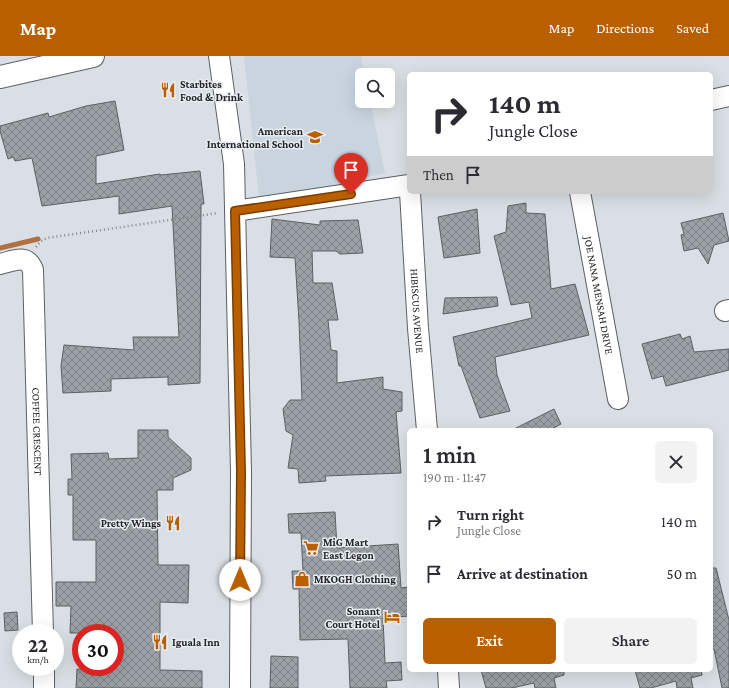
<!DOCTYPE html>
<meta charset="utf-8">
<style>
:root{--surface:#fff;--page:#f2f2f3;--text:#2b2b33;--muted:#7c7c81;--accent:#b95f00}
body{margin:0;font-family:"Crimson Pro",serif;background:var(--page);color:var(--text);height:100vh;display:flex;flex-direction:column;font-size:15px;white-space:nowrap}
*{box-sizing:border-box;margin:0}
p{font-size:13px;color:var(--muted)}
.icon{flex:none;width:22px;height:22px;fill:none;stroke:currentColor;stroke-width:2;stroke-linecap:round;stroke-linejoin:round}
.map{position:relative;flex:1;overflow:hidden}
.sheet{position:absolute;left:407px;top:372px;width:306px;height:244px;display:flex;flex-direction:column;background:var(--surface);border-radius:6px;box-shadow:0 4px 16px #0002}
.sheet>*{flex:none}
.banner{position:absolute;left:407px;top:16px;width:306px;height:122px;border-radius:6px;box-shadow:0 4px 16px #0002;background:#fff;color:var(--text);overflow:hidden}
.tools{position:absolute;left:355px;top:12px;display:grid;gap:8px}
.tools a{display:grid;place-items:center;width:40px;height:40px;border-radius:6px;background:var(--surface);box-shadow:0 4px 16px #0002;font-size:20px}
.speed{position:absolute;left:12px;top:568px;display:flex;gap:8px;font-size:20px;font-weight:700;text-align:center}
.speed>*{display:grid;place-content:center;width:52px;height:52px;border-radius:50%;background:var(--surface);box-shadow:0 4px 16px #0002;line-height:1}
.speed small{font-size:10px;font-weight:400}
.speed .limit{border:6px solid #d22;background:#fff;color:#111}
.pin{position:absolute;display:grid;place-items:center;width:34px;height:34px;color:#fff;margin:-41px -17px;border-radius:50% 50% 50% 0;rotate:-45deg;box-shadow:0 0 4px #0007}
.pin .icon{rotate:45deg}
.me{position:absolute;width:44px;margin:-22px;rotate:0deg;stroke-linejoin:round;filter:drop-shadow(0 0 3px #0008)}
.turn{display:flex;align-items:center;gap:14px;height:84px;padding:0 16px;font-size:18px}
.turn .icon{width:52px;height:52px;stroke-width:2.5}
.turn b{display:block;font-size:28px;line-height:34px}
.then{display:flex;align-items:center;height:38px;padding:0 16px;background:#0003;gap:8px;font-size:15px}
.round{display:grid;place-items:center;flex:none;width:42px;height:42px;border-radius:6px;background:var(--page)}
.overview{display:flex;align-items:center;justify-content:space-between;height:68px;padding:0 16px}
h1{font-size:24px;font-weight:600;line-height:30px}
.action{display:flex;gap:8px;margin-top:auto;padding:8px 16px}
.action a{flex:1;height:46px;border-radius:6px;background:var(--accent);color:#fff;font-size:16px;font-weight:600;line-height:46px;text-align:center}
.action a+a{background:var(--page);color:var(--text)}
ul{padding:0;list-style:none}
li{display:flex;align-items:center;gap:12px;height:52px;padding:0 16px}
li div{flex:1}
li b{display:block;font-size:15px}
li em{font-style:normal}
header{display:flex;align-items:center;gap:24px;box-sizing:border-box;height:56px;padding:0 20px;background:var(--accent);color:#fff}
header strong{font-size:19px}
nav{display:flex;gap:22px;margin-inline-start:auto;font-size:14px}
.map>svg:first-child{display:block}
.built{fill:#c9d4df}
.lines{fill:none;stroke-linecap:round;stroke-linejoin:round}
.stream{stroke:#af7042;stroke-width:5}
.building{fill:url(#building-cross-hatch);stroke:#5b6065}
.minor-casing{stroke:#5b6065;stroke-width:22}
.secondary-casing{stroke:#5b6065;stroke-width:24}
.path{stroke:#82868a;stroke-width:2.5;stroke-dasharray:1 3;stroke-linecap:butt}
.minor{stroke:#fff;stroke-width:20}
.secondary{stroke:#fff;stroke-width:22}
.route-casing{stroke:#783e00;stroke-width:10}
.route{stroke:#b95f00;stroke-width:7}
.labels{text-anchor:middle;stroke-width:3;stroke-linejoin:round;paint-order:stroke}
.poi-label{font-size:11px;font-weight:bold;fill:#222426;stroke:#e7ecf2;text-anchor:start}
.street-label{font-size:11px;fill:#222426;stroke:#e7ecf2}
</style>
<header>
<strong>Map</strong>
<nav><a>Map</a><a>Directions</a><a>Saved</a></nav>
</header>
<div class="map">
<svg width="729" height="632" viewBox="0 0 729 632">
<defs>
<pattern id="building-cross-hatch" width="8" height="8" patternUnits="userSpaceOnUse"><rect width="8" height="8" fill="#9ba1a6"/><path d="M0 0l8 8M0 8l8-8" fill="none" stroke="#7e8387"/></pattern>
</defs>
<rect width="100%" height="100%" fill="#d9dfe4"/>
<!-- built -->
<polygon class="built" points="244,0 361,0 364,19 362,19 362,45 370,45 385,117 266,145 259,140"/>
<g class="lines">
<!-- stream -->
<polyline class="stream" points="0,192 38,183"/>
</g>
<!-- building -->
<g class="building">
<polygon points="115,45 124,94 96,100 96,128 160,118 161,119 200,115 204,148 201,148 200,327 168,329 168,321 111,323 111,335 63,337 61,310 64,289 134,294 133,281 179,281 172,150 119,158 119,140 42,150 32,102 15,105 13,101 8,103 0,75 0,70 48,57 49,61 86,50"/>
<polygon points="526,147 526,157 545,158 551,233 575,228 589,279 495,301 497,319 510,355 480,362 461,310 459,310 453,281 532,262 529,246 511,249 494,180 506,176 508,150"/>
<polygon points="477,153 480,197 444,202 438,161"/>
<polygon points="723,157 729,185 714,189 708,208 698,192 684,195 681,179 684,178 681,167"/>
<polygon points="272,163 320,169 320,165 358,164 363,197 340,198 336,195 312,195 313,227 332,227 338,264 328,264 331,294 337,295 337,327 383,321 383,333 402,336 402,355 396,356 401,417 325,420 326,425 299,427 298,413 288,412 293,379 286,375 283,353 290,344 302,344 299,265 295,202 270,201"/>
<polygon points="497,241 498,250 443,258 445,242"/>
<polygon points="680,278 682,283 690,280 694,296 729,293 729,314 666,330 663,320 652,323 642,288"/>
<polygon points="554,353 561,368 550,374 512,374"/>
<polygon points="138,374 168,374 168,381 191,402 191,414 173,422 173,434 157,434 158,509 189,509 188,547 160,546 160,614 202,615 202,632 76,632 77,613 110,614 111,612 115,612 115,577 70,577 71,550 56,550 56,526 96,526 96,484 73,484 73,439 68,439 68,423 72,423 71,398 108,397 109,403 138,402"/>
<polygon points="335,456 337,492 398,488 401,532 409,531 409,560 383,562 385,607 401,606 402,624 386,625 387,632 350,632 348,583 300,584 299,533 293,533 292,515 303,515 301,477 289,477 288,458"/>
<polygon points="711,512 716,512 729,564 729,632 722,632 714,593 711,594"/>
<polygon points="17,556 18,574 5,575 4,557"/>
<polygon points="271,600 298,601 298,632 270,632"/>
<polygon points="481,614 564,614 564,619 554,622 556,632 535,632 534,627 512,632 486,632"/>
<polygon points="635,614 701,614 702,619 691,622 693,632 677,632 676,625 651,632 640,632"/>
</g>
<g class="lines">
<defs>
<g id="minor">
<polyline points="219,0 234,108 241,416 240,632"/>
<polyline points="711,44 729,40"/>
<path id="s1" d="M410 136 418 272 427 374"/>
<path id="s2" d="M580 136 618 343"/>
<polyline points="235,155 409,129"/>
<path id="s3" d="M0 208C14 205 27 197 33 214L43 577"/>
<polyline points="725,255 729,254"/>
<polyline points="44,611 44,632"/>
<polyline points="448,614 449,632"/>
</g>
<polyline id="secondary" points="0,21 93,0"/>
</defs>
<!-- minor casing -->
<use href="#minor" class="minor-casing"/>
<!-- secondary casing -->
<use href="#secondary" class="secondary-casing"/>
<!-- path -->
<polyline class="path" points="36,191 41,185 47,182 218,157"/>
<!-- minor -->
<use href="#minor" class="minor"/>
<!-- secondary -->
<use href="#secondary" class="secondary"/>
</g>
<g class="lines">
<defs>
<polyline id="route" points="240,524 241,416 235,155 351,138"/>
</defs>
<!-- route casing -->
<use href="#route" class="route-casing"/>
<!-- route -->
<use href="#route" class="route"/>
</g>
<!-- icons -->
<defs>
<symbol id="restaurant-bare" viewBox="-9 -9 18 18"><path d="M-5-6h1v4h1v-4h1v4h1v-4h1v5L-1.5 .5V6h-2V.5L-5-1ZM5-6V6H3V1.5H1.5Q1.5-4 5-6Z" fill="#b95f00" stroke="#e7ecf2" stroke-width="2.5" paint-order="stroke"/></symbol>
<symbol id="school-bare" viewBox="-9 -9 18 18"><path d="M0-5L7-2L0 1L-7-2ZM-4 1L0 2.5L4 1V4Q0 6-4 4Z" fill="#b95f00" stroke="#e7ecf2" stroke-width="2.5" paint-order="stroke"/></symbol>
<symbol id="supermarket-bare" viewBox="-9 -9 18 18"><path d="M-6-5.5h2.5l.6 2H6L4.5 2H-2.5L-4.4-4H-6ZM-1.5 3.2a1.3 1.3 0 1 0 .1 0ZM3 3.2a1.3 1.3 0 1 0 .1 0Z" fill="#b95f00" stroke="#e7ecf2" stroke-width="2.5" paint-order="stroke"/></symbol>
<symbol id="shop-bare" viewBox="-9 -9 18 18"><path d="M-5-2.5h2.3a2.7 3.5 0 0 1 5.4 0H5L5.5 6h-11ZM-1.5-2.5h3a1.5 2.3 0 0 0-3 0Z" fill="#b95f00" stroke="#e7ecf2" stroke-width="2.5" paint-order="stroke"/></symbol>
<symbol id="hotel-bare" viewBox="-9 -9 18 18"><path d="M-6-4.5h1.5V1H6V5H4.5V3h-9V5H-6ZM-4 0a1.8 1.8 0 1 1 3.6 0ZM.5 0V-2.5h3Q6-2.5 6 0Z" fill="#b95f00" stroke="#e7ecf2" stroke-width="2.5" paint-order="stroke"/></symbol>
</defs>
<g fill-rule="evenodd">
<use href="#restaurant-bare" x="157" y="23" width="22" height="22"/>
<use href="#school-bare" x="304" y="70" width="22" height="22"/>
<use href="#restaurant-bare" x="162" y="456" width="22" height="22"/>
<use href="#supermarket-bare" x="300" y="481" width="22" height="22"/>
<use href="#shop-bare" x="291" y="512" width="22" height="22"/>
<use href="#hotel-bare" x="381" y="550" width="22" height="22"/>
<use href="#restaurant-bare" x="149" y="575" width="22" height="22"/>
</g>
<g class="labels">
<!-- poi labels -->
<g class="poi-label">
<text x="180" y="32">Starbites<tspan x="180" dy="13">Food &amp; Drink</tspan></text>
<text x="303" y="79" text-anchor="end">American<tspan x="303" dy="13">International School</tspan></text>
<text x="161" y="471" text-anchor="end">Pretty Wings</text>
<text x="323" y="490">MiG Mart<tspan x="323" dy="13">East Legon</tspan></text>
<text x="314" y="527">MKOGH Clothing</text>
<text x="380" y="559" text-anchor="end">Sonant<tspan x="380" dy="13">Court Hotel</tspan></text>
<text x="172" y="590">Iguala Inn</text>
</g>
<!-- street labels -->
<g class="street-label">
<text dy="4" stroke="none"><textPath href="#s2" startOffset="105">JOE NANA MENSAH DRIVE</textPath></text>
<text dy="4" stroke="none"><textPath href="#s1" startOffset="119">HIBISCUS AVENUE</textPath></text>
<text dy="4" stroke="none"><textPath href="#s3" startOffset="200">COFFEE CRESCENT</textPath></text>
</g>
</g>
</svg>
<div class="tools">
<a><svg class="icon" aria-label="search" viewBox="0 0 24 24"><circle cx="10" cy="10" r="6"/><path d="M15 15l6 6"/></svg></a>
</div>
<div class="speed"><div>22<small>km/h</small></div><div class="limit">30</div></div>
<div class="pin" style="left:351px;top:138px;background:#d93025"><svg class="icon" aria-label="arrive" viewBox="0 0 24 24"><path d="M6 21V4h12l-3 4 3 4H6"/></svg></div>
<svg class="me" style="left:240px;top:524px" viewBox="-20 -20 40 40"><circle r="19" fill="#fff"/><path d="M0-13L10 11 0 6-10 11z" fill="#b95f00"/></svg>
<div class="banner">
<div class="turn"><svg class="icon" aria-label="right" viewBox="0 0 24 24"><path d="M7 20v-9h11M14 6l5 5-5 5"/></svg><div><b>140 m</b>Jungle Close</div></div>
<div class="then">Then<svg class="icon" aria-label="arrive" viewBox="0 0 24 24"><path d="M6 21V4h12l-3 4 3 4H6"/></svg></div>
</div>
<section class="sheet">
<div class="overview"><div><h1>1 min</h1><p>190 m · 11:47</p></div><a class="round"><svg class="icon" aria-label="close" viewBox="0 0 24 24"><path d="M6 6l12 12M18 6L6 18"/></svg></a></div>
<ul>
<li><svg class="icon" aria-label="right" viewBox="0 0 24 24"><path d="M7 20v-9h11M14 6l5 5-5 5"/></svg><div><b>Turn right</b><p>Jungle Close</p></div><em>140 m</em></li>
<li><svg class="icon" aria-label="arrive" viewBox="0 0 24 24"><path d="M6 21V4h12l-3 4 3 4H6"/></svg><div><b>Arrive at destination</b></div><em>50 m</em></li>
</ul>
<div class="action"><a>Exit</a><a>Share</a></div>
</section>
</div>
